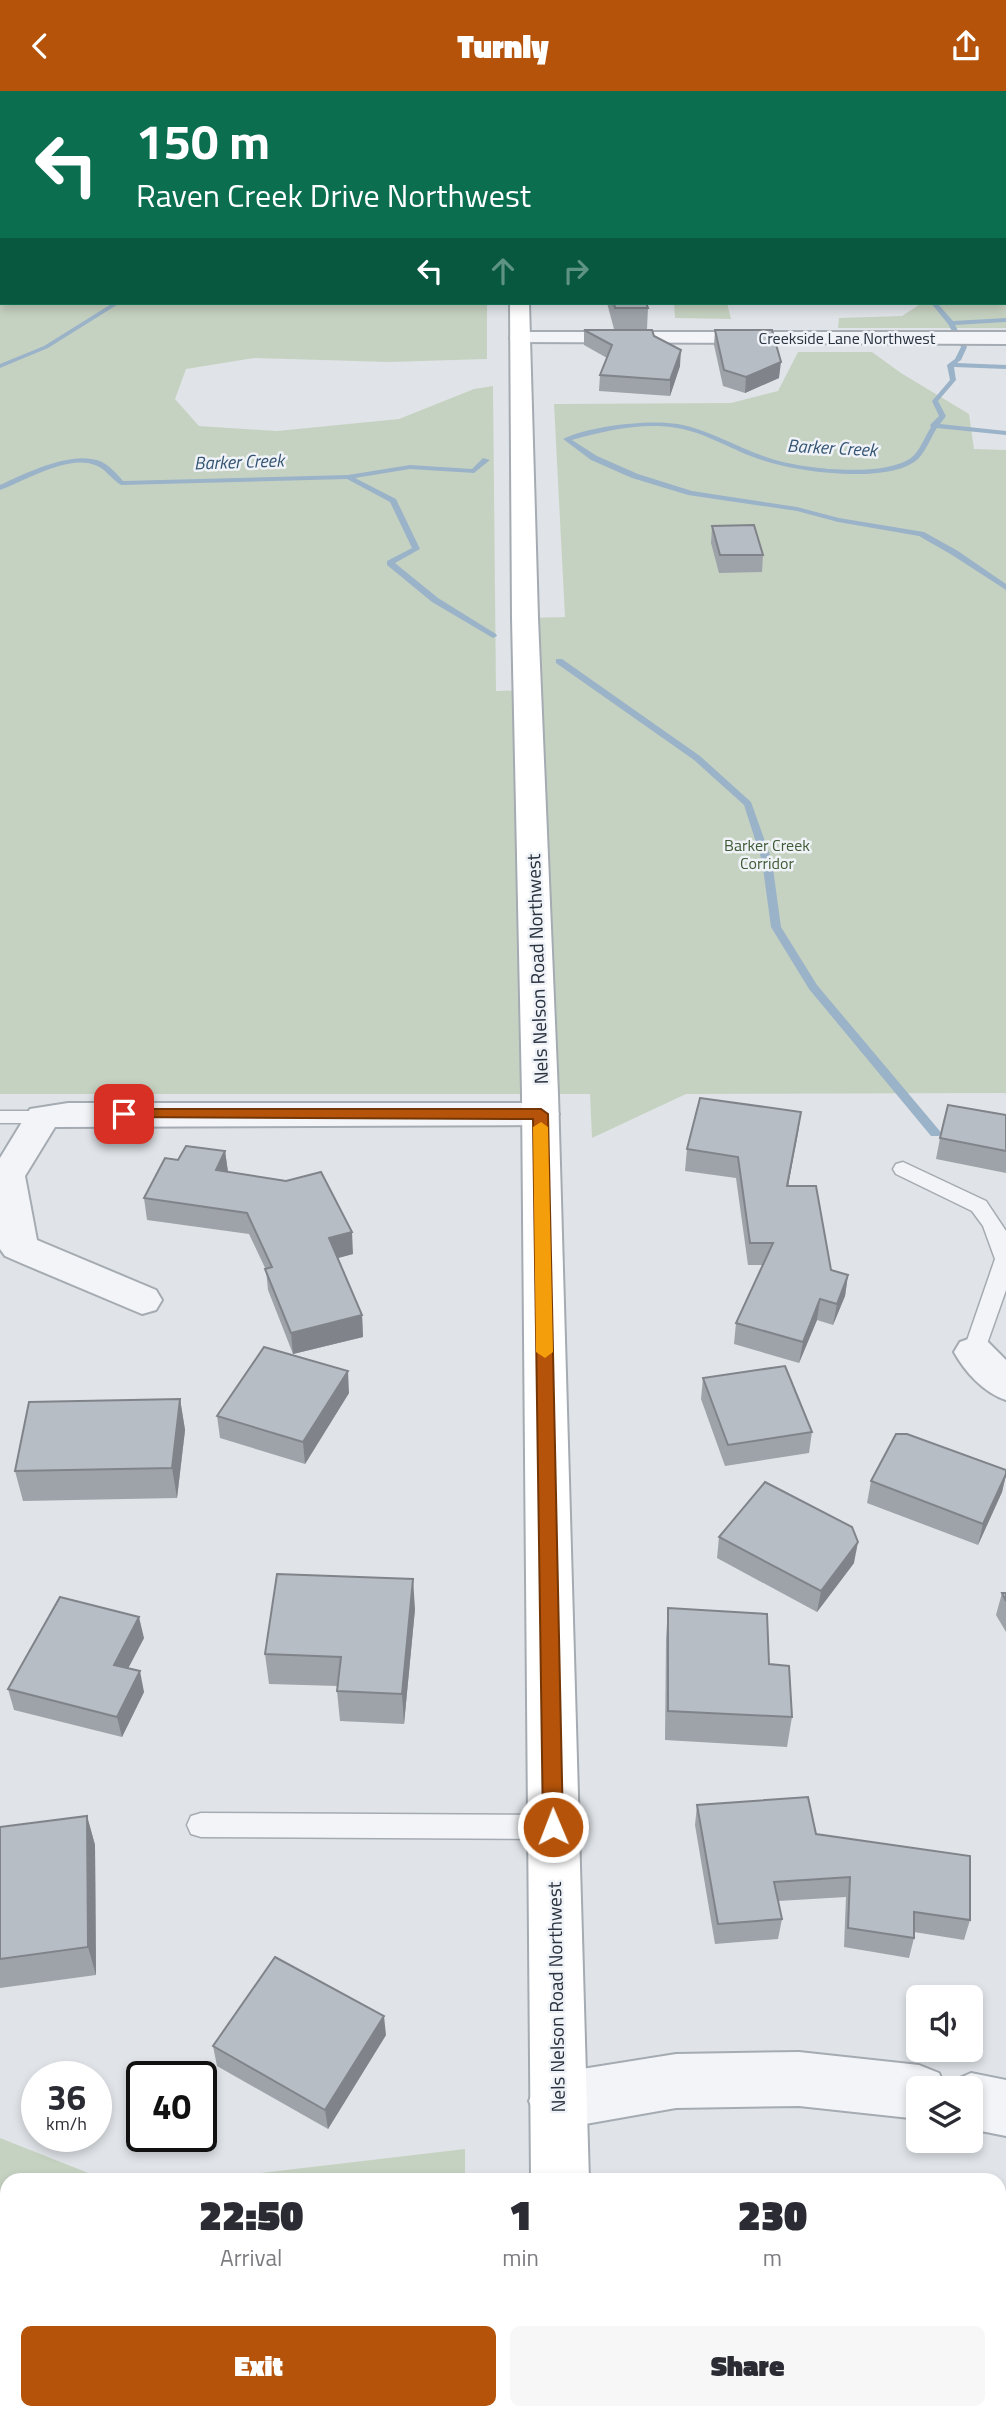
<!DOCTYPE html>
<style>
:root{--surface:#fff;--page:#f7f7f7;--text:#2b2b33;--muted:#7c7c81;--accent:#b45309}
body{margin:0;font-family:"Titillium Web",sans-serif;background:var(--page);color:var(--text);height:100vh;display:flex;flex-direction:column;font-size:26px;white-space:nowrap}
*{box-sizing:border-box;margin:0}
p{font-size:23px;color:var(--muted)}
.icon{flex:none;width:38px;height:38px;fill:none;stroke:currentColor;stroke-width:2;stroke-linecap:round;stroke-linejoin:round}
.map{position:relative;flex:1;overflow:hidden}
.drawer{position:absolute;left:0px;top:2082px;width:1006px;height:247px;display:flex;flex-direction:column;background:var(--surface);border-radius:21px 21px 0 0;box-shadow:0 4px 10px #0003}
.drawer>*{flex:none}
.hud{position:absolute;left:0px;top:0px;width:1006px;height:214px;box-shadow:0 4px 10px #0003;background:#0b6e4f;color:#fff;overflow:hidden}
.fabs{position:absolute;left:906px;top:1894px;display:grid;gap:14px}
.fabs a{display:grid;place-items:center;width:77px;height:77px;border-radius:10px;background:var(--surface);box-shadow:0 4px 10px #0003;font-size:35px}
.speed{position:absolute;left:21px;top:1970px;display:flex;gap:14px;font-size:35px;font-weight:700;text-align:center}
.speed>*{display:grid;place-content:center;width:91px;height:91px;border-radius:50%;background:var(--surface);box-shadow:0 4px 10px #0003;line-height:1}
.speed small{font-size:18px;font-weight:400}
.speed .limit{border:4px solid #111;border-radius:10px;background:#fff;color:#111}
.pin{position:absolute;display:grid;place-items:center;width:60px;height:60px;color:#fff;margin:-30px;border-radius:14px;box-shadow:0 4px 10px #0006}
.me{position:absolute;width:77px;margin:-38px;rotate:359deg;stroke-linejoin:round;filter:drop-shadow(0 0 5px #0008)}
.turn{display:flex;align-items:center;gap:24px;height:147px;padding:0 21px;font-size:32px}
.turn .icon{width:91px;height:91px;stroke-width:2.5}
.turn b{display:block;font-size:49px;line-height:60px}
.lanes{display:flex;align-items:center;height:66px;padding:0 21px;background:#0003;justify-content:center;gap:35px;direction:ltr}
.lanes .off{opacity:.35}
.eta{display:flex;justify-content:space-evenly;align-items:center;height:119px;text-align:center}
.eta b{font-size:42px;font-weight:800;line-height:49px}
.cta{display:flex;gap:14px;margin-top:auto;padding:14px 21px}
.cta a{flex:1;height:80px;border-radius:10px;background:var(--accent);color:#fff;font-size:28px;font-weight:800;line-height:80px;text-align:center}
.cta a+a{background:var(--page);color:var(--text)}
header{display:flex;justify-content:space-between;align-items:center;height:91px;padding:0 21px;background:var(--accent);color:#fff;font-size:32px;font-weight:800}
.map>svg:first-child{display:block}
.green{fill:#c6d2c1}
.lines{fill:none;stroke-linecap:round;stroke-linejoin:round}
.stream{fill:#9bb3c8;fill-rule:evenodd}
.lane-casing{stroke:#a5abb2;stroke-width:3}
.street-casing{stroke:#a5abb2;stroke-width:4}
.secondary-casing{stroke:#a5abb2;stroke-width:4}
.lane{fill:#f2f4f7;fill-rule:evenodd}
.street{fill:#f2f4f7;fill-rule:evenodd}
.secondary{fill:#fff;fill-rule:evenodd}
.wall{fill:#9da3a9}
.shaded-wall{fill:#80848a}
.building{fill:#b7bdc5;stroke:#80848a;stroke-width:2}
.route{fill:#b45309;stroke:#753606;stroke-width:2}
.slow{fill:#f59e0b}
.labels{text-anchor:middle;stroke-width:5;stroke-linejoin:round;paint-order:stroke}
.far-street-label{font-size:16px;fill:#29323f;stroke:#eff2f6}
.far-park-label{font-size:16px;fill:#3f5b36;stroke:#eff2f6}
.far-water-label{font-size:18px;font-style:italic;fill:#335373;stroke:#eff2f6}
.street-label{font-size:19px;fill:#29323f;stroke:#eff2f6}
</style>
<header><svg class="icon" aria-label="back" viewBox="0 0 24 24"><path d="M15 5l-7 7 7 7"/></svg>Turnly<svg class="icon" aria-label="share" viewBox="0 0 24 24"><path d="M12 15V3M7 8l5-5 5 5M5 13v7h14v-7"/></svg></header>
<div class="map">
<svg width="1006" height="2328" viewBox="0 0 1006 2328">
<rect width="100%" height="100%" fill="#e0e4e8"/>
<!-- green -->
<g class="green">
<polygon points="855,0 1006,0 1006,237 838,237 839,227 902,225 922,212 1004,212 1004,2"/>
<polygon points="8,212 487,212 487,268 389,271 254,267 186,278 175,308 199,335 277,340 399,328 474,298 493,295 496,600 529,599 525,527 565,526 554,313 731,312 778,300 798,261 872,261 901,282 969,323 974,358 1006,359 1006,1002 686,1003 592,1047 590,1003 0,1003 0,213"/>
<polygon points="674,212 727,212 731,228 675,227"/>
<polygon points="0,2047 106,2089 7,2090 7,2322 464,2322 464,2328 0,2328"/>
<polygon points="465,2058 465,2089 200,2089"/>
</g>
<g class="lines">
<!-- stream -->
<g class="stream">
<rect x="936" y="0" width="4" height="2"/>
<rect x="1004" y="21" width="2" height="2"/>
<rect x="1004" y="109" width="2" height="4"/>
<polygon points="113,212 120,212 48,257 0,277 0,273 44,255"/>
<path d="M931 212H937L953 230 1006 227V231L955 234 967 256 961 269 957 272 1006 274V278L954 276 956 289 938 310 946 325 940 333 1006 340V344L937 337C931 346 926 360 918 368 890 394 795 381 762 369 733 360 707 342 677 337 642 331 605 340 572 349L597 365 638 383 692 400 797 416 839 427 924 441 958 460 1006 493V499L952 464 919 445 838 431 797 420 688 404 632 387 591 369 563 348C588 335 649 328 678 333 710 339 738 357 769 367 801 378 882 387 911 367 920 360 925 345 931 336L930 334 939 325 932 310 950 289 947 274 955 268 961 256 948 233Z"/>
<path d="M483 367 490 369 474 382 410 378 355 387 396 408 420 458 395 472 438 507 496 543 497 545 493 547 432 511 387 474V470L412 457 390 411 347 388 121 394C112 389 106 378 95 374 68 363 25 390 0 399V394C26 382 74 358 102 371 110 375 117 383 123 390L348 384 410 374 472 378Z"/>
<polygon points="556,568 562,568 700,665 751,711 772,770 781,836 817,894 939,1039 941,1042 939,1045 931,1045 809,898 771,836 762,770 744,714 694,669 556,572"/>
<polygon points="0,2299 7,2300 7,2320 0,2319"/>
<polygon points="99,2322 167,2322 169,2328 102,2328"/>
</g>
<defs>
<g id="lane">
<rect x="808" y="0" width="8" height="2"/>
<polygon points="0,1020 43,1020 50,1022 53,1026 50,1030 43,1032 0,1032"/>
<polygon points="903,1071 986,1110 1006,1140 1006,1199 982,1267 974,1269 966,1267 963,1261 995,1168 983,1135 972,1120 896,1083 893,1078 896,1073"/>
<polygon points="201,1722 553,1724 563,1727 567,1736 563,1745 553,1748 201,1746 191,1743 187,1734 191,1725"/>
</g>
<g id="street">
<polygon points="520,241 1006,241 1006,253 513,251 510,247 513,243"/>
<polygon points="68,1012 541,1012 554,1015 559,1023 554,1031 541,1034 55,1036 25,1085 37,1149 156,1199 162,1209 156,1219 142,1223 21,1172 5,1165 0,1158 0,1067 30,1018"/>
<path d="M974 1246 988 1251 1006 1269V1309C984 1302 965 1281 954 1261L960 1251Z"/>
<polygon points="799,1961 919,1974 939,1982 945,1997 919,1997 919,2028 799,2015 676,2017 557,2038 537,2029 529,2010 537,1991 557,1982 676,1963"/>
<polygon points="971,1982 1006,1989 1006,2045 971,2038 971,1997 949,1997 951,1991"/>
</g>
<g id="secondary">
<rect x="507" y="0" width="14" height="2"/>
<polygon points="510,212 529,212 538,527 558,1003 589,2090 531,2090 522,1003 512,527"/>
<rect x="535" y="2322" width="62" height="6"/>
</g>
</defs>
<!-- lane casing -->
<use href="#lane" class="lane-casing"/>
<!-- street casing -->
<use href="#street" class="street-casing"/>
<!-- secondary casing -->
<use href="#secondary" class="secondary-casing"/>
<!-- lane -->
<use href="#lane" class="lane"/>
<!-- street -->
<use href="#street" class="street"/>
<!-- secondary -->
<use href="#secondary" class="secondary"/>
</g>
<!-- wall -->
<g class="wall">
<polygon points="577,0 771,0 770,2 580,2"/>
<polygon points="607,212 646,212 648,217 647,238 614,238"/>
<polygon points="584,239 654,245 680,275 670,305 599,300 600,284 607,267 584,254"/>
<polygon points="715,239 779,287 745,302 723,295 714,254"/>
<polygon points="712,435 763,464 762,481 719,482 711,452"/>
<polygon points="801,1021 788,1095 831,1179 848,1184 845,1205 833,1234 817,1229 799,1272 734,1253 736,1232 763,1174 748,1174 736,1087 685,1080 687,1058"/>
<polygon points="1006,1024 1006,1082 936,1068 940,1047"/>
<polygon points="225,1060 228,1081 353,1163 337,1167 362,1224 363,1246 293,1263 268,1199 266,1179 249,1143 147,1129 144,1107 178,1069"/>
<polygon points="703,1287 812,1341 809,1362 725,1375 701,1308"/>
<polygon points="349,1302 305,1373 220,1347 217,1325"/>
<polygon points="180,1308 185,1339 177,1407 23,1410 15,1380"/>
<polygon points="1006,1379 1006,1385 1002,1401 978,1454 867,1412 871,1390"/>
<polygon points="719,1446 854,1472 817,1521 717,1467"/>
<polygon points="1002,1502 1006,1502 1006,1541 996,1524"/>
<polygon points="668,1517 769,1573 792,1626 787,1656 665,1649 666,1548"/>
<polygon points="415,1518 404,1633 340,1630 337,1600 338,1595 269,1593 265,1563"/>
<polygon points="144,1547 128,1577 144,1601 122,1646 14,1619 8,1598"/>
<polygon points="697,1714 816,1743 970,1829 964,1849 914,1841 914,1847 909,1867 844,1856 846,1806 778,1810 782,1828 778,1848 715,1853 695,1734"/>
<polygon points="87,1725 95,1754 96,1884 0,1897 0,1736"/>
<polygon points="386,1944 328,2038 217,1975 213,1955"/>
<polygon points="999,2182 1006,2184 1006,2317 999,2316"/>
</g>
<!-- shaded-wall -->
<g class="shaded-wall">
<polygon points="709,0 771,0 770,2 709,2"/>
<rect x="0" y="180" width="2" height="15"/>
<polygon points="681,259 680,275 670,305 670,289"/>
<polygon points="781,271 779,287 745,302 746,286"/>
<polygon points="801,1021 798,1042 784,1116 787,1095"/>
<polygon points="225,1060 228,1081 216,1079"/>
<polygon points="352,1141 353,1163 331,1169 329,1147"/>
<polygon points="848,1184 845,1205 833,1234 837,1213"/>
<polygon points="820,1208 817,1229 799,1272 803,1251"/>
<polygon points="362,1224 363,1246 293,1263 291,1242"/>
<polygon points="348,1280 349,1302 305,1373 303,1351"/>
<polygon points="180,1308 185,1339 177,1407 172,1377"/>
<polygon points="1006,1383 1002,1401 978,1454 983,1433"/>
<polygon points="858,1451 854,1472 817,1521 821,1500"/>
<polygon points="413,1488 415,1518 404,1633 402,1603"/>
<polygon points="139,1526 144,1547 119,1595 114,1574"/>
<polygon points="140,1580 144,1601 122,1646 117,1626"/>
<polygon points="87,1725 95,1754 96,1884 88,1856"/>
<polygon points="384,1925 386,1944 328,2038 325,2019"/>
</g>
<!-- building -->
<g class="building">
<polygon points="113,0 475,0 475,2 107,2"/>
<polygon points="595,0 711,0 711,2 593,2"/>
<polygon points="0,3 2,3 2,29 0,21"/>
<polygon points="0,34 2,34 2,145 0,144"/>
<polygon points="2,148 2,180 0,180 0,156"/>
<polygon points="614,212 646,212 648,217 615,217"/>
<polygon points="584,239 652,239 654,245 681,259 670,289 600,284 612,254"/>
<polygon points="715,239 772,239 781,271 746,286 724,279"/>
<polygon points="754,434 763,464 720,464 712,435"/>
<polygon points="700,1007 801,1021 787,1095 816,1095 831,1179 848,1184 837,1213 820,1208 803,1251 736,1232 773,1152 750,1152 738,1066 687,1058"/>
<polygon points="948,1014 1006,1024 1006,1060 940,1047"/>
<polygon points="186,1055 225,1060 216,1079 286,1090 321,1081 352,1141 329,1147 362,1224 291,1242 265,1178 272,1176 247,1122 144,1107 165,1067 178,1069"/>
<polygon points="264,1256 348,1280 303,1351 217,1325"/>
<polygon points="785,1275 812,1341 728,1354 703,1287"/>
<polygon points="180,1308 172,1377 15,1380 29,1311"/>
<polygon points="896,1343 907,1343 1006,1379 1006,1383 983,1433 871,1390"/>
<polygon points="765,1391 852,1436 858,1451 821,1500 719,1446"/>
<polygon points="277,1483 413,1488 402,1603 337,1600 341,1566 265,1563"/>
<polygon points="1002,1502 1006,1502 1006,1510"/>
<polygon points="60,1506 139,1526 114,1574 140,1580 117,1626 8,1598"/>
<polygon points="668,1517 767,1523 769,1573 789,1575 792,1626 668,1620"/>
<polygon points="808,1706 816,1743 970,1765 970,1829 914,1821 914,1847 848,1837 850,1786 774,1791 782,1828 718,1833 697,1714"/>
<polygon points="87,1725 88,1856 0,1868 0,1736"/>
<polygon points="275,1866 384,1925 325,2019 213,1955"/>
<polygon points="999,2182 1006,2184 1006,2295 999,2294"/>
</g>
<!-- route -->
<polygon class="route" points="124,1018 541,1018 548,1023 563,1736 560,1742 553,1745 546,1742 543,1736 533,1028 119,1026 117,1023 119,1020"/>
<!-- slow -->
<polygon class="slow" points="541,1031 548,1036 553,1261 545,1267 536,1261 533,1036"/>
<g class="labels">
<!-- far-street labels -->
<g class="far-street-label">
<text x="847" y="253">Creekside Lane Northwest</text>
</g>
<!-- far-park labels -->
<g class="far-park-label">
<text x="767" y="760">Barker Creek<tspan x="767" dy="18">Corridor</tspan></text>
</g>
<!-- far-water labels -->
<g class="far-water-label">
<text transform="translate(832 357) rotate(3)" y="6">Barker Creek</text>
<text transform="translate(239 371) rotate(-2)" y="6">Barker Creek</text>
</g>
<!-- street labels -->
<g class="street-label">
<text transform="translate(537 878) rotate(-92)" y="7">Nels Nelson Road Northwest</text>
<text transform="translate(556 1906) rotate(-91)" y="7">Nels Nelson Road Northwest</text>
</g>
</g>
</svg>
<div class="fabs">
<a><svg class="icon" aria-label="sound" viewBox="0 0 24 24"><path d="M4 9h4l5-4v14l-5-4H4zM17 9q2 3 0 6"/></svg></a>
<a><svg class="icon" aria-label="layers" viewBox="0 0 24 24"><path d="M12 4l9 5-9 5-9-5zM3 14l9 5 9-5"/></svg></a>
</div>
<div class="speed"><div>36<small>km/h</small></div><div class="limit">40</div></div>
<div class="pin" style="left:124px;top:1023px;background:#d93025"><svg class="icon" aria-label="arrive" viewBox="0 0 24 24"><path d="M6 21V4h12l-3 4 3 4H6"/></svg></div>
<svg class="me" style="left:553px;top:1736px" viewBox="-20 -20 40 40"><circle r="17" fill="#b45309" stroke="#fff" stroke-width="3"/><path d="M0-11L8 9 0 5-8 9z" fill="#fff"/></svg>
<div class="hud">
<div class="turn"><svg class="icon" aria-label="left" viewBox="0 0 24 24"><path d="M17 20v-9H6M10 6l-5 5 5 5"/></svg><div><b>150 m</b>Raven Creek Drive Northwest</div></div>
<div class="lanes"><svg class="icon" aria-label="left" viewBox="0 0 24 24"><path d="M17 20v-9H6M10 6l-5 5 5 5"/></svg><svg class="icon off" aria-label="ahead" viewBox="0 0 24 24"><path d="M12 20V5M6 11l6-6 6 6"/></svg><svg class="icon off" aria-label="right" viewBox="0 0 24 24"><path d="M7 20v-9h11M14 6l5 5-5 5"/></svg></div>
</div>
<section class="drawer">
<div class="eta">
<div><b>22:50</b><p>Arrival</p></div>
<div><b>1</b><p>min</p></div>
<div><b>230</b><p>m</p></div>
</div>
<div class="cta"><a>Exit</a><a>Share</a></div>
</section>
</div>
